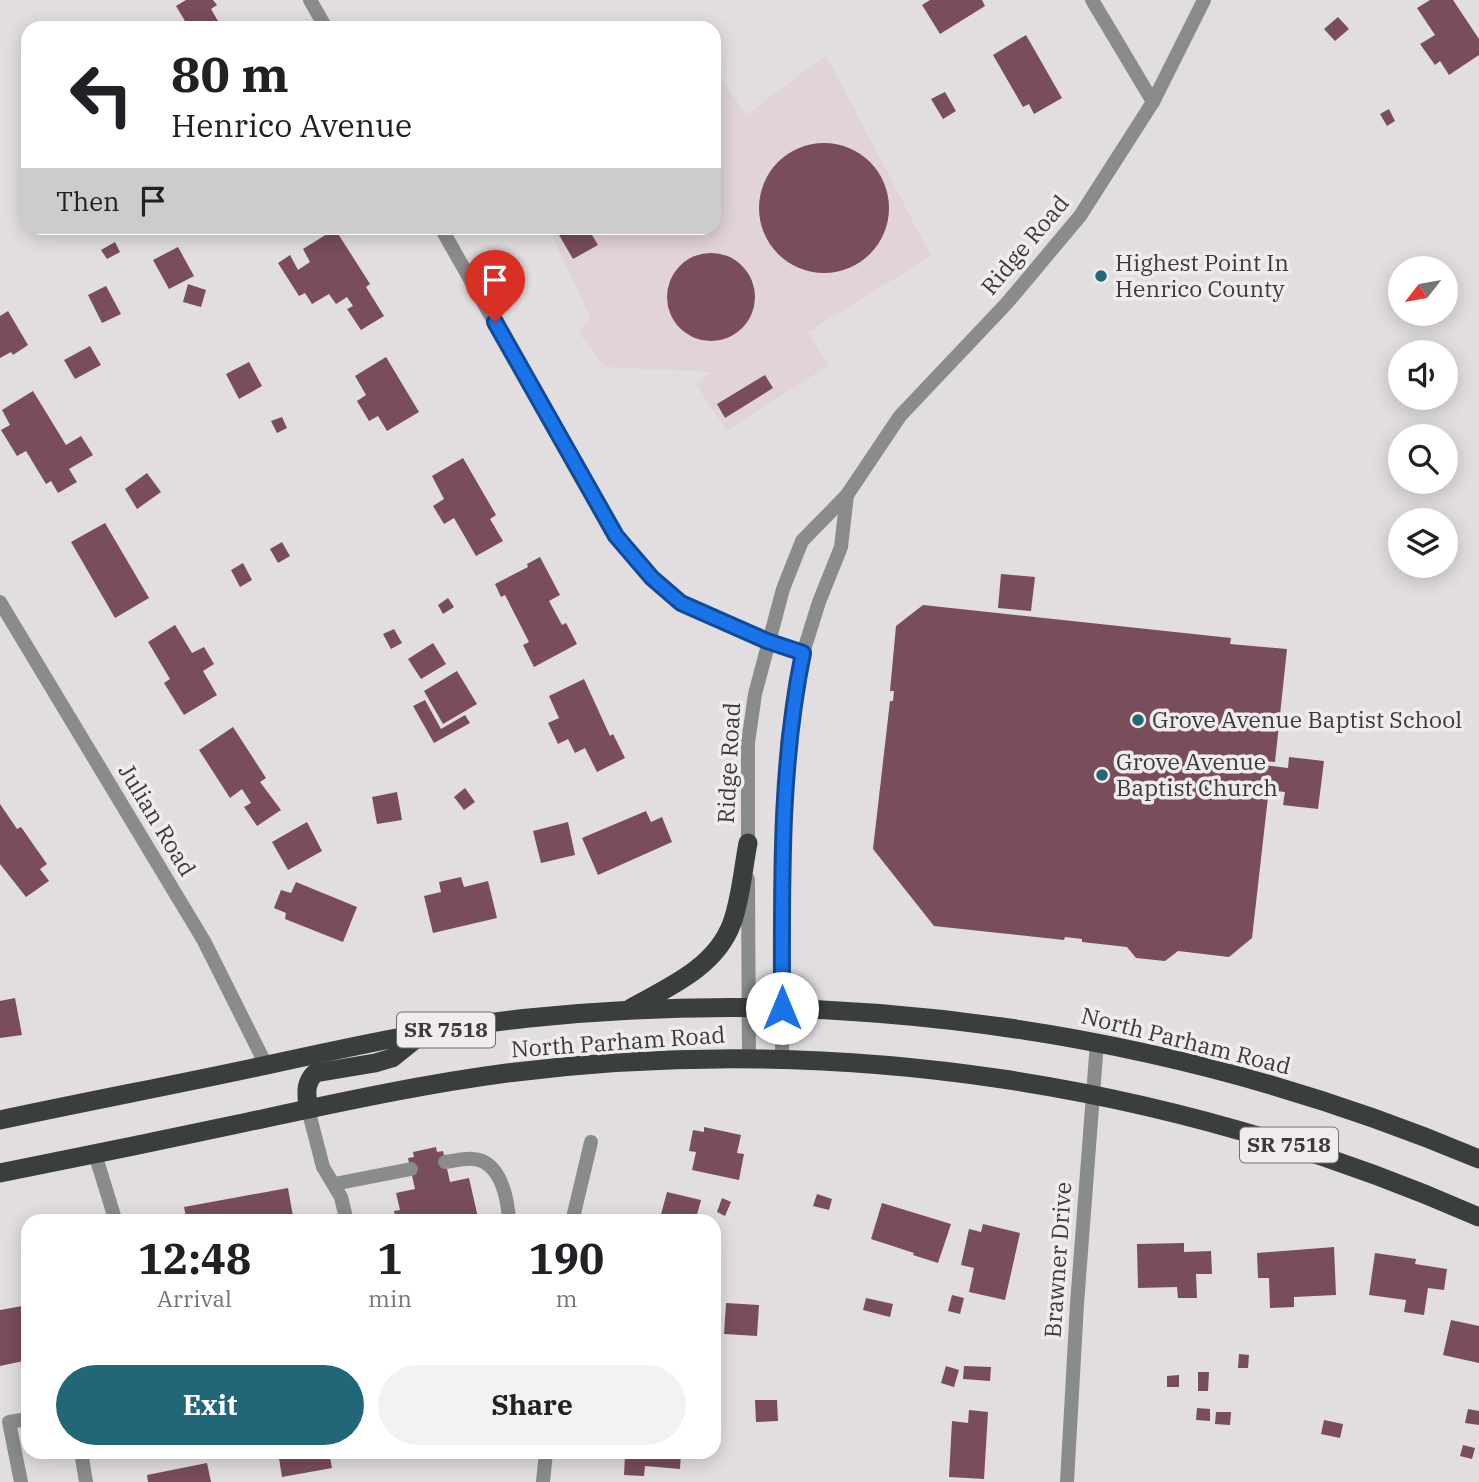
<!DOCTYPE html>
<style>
:root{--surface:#fff;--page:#f2f2f2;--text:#202124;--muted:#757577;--accent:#216777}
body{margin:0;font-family:"IBM Plex Serif",serif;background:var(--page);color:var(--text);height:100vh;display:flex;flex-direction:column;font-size:26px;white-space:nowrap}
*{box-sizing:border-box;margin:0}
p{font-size:23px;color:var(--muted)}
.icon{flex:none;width:38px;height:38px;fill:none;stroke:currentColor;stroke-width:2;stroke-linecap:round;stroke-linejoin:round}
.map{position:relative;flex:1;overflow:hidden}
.side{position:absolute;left:21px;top:1214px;width:700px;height:245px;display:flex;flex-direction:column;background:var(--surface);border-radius:21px;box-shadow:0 4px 18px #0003}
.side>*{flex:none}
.top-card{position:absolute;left:21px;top:21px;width:700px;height:214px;border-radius:21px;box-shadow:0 4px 18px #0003;background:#fff;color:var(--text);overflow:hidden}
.needle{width:46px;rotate:239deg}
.fabs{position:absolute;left:1388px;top:256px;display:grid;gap:14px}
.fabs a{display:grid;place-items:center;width:70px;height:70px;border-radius:50%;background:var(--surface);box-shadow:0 4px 18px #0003;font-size:35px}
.pin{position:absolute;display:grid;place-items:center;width:60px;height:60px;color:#fff;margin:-72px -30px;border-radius:50% 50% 50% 0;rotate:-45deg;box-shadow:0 0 7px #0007}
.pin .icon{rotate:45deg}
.me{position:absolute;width:77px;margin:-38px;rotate:0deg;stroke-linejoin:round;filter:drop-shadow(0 0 5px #0008)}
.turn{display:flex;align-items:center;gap:24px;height:147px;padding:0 35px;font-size:32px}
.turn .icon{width:91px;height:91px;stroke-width:2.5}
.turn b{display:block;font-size:49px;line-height:60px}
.then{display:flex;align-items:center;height:66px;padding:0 35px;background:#0003;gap:14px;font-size:26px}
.eta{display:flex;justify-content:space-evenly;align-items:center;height:119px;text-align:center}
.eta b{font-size:42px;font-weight:700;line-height:49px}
.action{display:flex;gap:14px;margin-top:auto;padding:14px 35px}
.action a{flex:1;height:80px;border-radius:42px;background:var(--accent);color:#fff;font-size:28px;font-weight:700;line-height:80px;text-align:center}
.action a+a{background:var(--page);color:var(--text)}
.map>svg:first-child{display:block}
.built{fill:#e1d3d7}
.building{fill:#794d5b}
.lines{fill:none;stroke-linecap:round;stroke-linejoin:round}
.service{stroke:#8a8c8c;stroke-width:14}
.minor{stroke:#8a8c8c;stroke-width:14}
.tertiary{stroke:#8a8c8c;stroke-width:14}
.trunk{stroke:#3a3e3e;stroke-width:19}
.route-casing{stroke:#114b97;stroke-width:18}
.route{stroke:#1a73e8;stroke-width:12}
.poi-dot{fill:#216777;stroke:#f0ebec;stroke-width:2.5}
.labels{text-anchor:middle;stroke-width:7;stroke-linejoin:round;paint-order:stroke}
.shield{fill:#f0ebec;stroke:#716e6f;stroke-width:2}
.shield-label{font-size:21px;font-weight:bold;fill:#3b393a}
.street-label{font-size:23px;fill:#3b393a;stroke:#f0ebec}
.poi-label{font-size:23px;fill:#3b393a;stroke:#f0ebec;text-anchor:start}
</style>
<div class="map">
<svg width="1479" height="1482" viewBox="0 0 1479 1482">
<rect width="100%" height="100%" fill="#e2dedf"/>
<!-- built -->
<polygon class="built" points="826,55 931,256 808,332 829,365 727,431 696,384 713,372 605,367 579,333 591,318 548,228 714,228 714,68 746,115"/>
<!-- building -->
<g class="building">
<polygon points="186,0 213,0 217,5 211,9 222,28 174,28 185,21 176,6"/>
<polygon points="930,0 982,0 985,6 940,34 922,5"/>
<polygon points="1430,0 1453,0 1479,39 1479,55 1449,75 1440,61 1435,65 1420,44 1435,35 1417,8"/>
<polygon points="1338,17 1349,29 1335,41 1324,29"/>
<polygon points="1026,35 1062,98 1034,114 1029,104 1023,107 993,55"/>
<polygon points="945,92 956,111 943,119 931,99"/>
<polygon points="1389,109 1395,121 1387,126 1380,114"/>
<circle cx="824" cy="208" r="65"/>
<polygon points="555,228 588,228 598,245 573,259"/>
<polygon points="335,229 370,284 366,287 384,316 361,330 347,309 353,306 347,297 336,304 329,294 312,304 305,293 299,296 278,263 290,255 298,270 310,262 303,249"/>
<polygon points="115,242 120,252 107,259 101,250"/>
<polygon points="178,247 194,276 169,289 153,260"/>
<circle cx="711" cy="297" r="44"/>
<polygon points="188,284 206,290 201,307 183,302"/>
<polygon points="106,286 121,314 102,323 88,295"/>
<polygon points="8,311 28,345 13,355 11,352 0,358 0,316"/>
<polygon points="90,346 101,365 75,379 64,360"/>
<polygon points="386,357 419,412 387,431 378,416 369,421 357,401 366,395 355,376"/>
<polygon points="249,362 262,386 239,399 226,374"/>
<polygon points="765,375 773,388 725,418 717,404"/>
<polygon points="33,391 66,445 81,436 93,455 69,469 77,482 58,493 51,481 46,484 26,451 17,456 1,430 10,425 2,410"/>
<polygon points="282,417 287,428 277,433 271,421"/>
<polygon points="463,458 496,515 490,519 503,541 476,556 454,518 444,524 433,506 444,499 432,476"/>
<polygon points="147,473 161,492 137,509 125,489"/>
<polygon points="105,523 149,598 115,618 71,542"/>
<polygon points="282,542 290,556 278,563 270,549"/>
<polygon points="540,557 560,595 549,601 562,625 566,623 577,644 534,667 523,645 529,642 505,595 501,597 495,584 528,567 527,564"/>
<polygon points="243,563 252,580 240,587 231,570"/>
<polygon points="1001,574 1035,577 1031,611 998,608"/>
<polygon points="448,598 454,607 443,614 438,605"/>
<polygon points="923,605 1231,638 1230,644 1287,649 1275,762 1264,761 1264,765 1288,768 1289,757 1324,761 1318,809 1283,805 1285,792 1261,789 1261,796 1268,797 1252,938 1229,957 1178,951 1165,961 1136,958 1127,947 1082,942 1082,939 1065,937 1064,940 934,926 873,849 890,701 893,701 894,691 890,691 896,626"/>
<polygon points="175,625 192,653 204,647 214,664 203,671 217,695 184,715 164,683 170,679 148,642"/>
<polygon points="394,629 402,643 391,649 383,634"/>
<polygon points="433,643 446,664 421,679 408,659"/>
<polygon points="457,671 477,704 443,724 424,691"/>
<polygon points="584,679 610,736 613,734 625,758 597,772 585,748 575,753 568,739 558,744 548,723 559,718 549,696"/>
<polygon points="425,700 441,729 465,715 470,723 434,743 413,706"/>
<polygon points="233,727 266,778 260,782 281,810 257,826 244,807 251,803 242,789 230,798 199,750"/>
<polygon points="465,788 475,802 464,810 454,797"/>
<polygon points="397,792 402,820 377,824 372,797"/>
<polygon points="0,804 17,829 21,827 47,864 40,869 49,881 26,897 0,864"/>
<polygon points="646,811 651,822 662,817 672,842 598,875 582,838"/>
<polygon points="307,822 322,851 288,870 272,842"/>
<polygon points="568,822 575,855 541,863 533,831"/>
<polygon points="461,877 464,887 488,881 497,918 433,933 424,896 441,892 439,882"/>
<polygon points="296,882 357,907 343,942 285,919 286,913 274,908 281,890 291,893"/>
<polygon points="15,998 22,1035 0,1038 0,1001"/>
<polygon points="704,1127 741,1135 737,1153 744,1154 739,1180 692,1170 696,1152 689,1151 693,1130 704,1132"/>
<polygon points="436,1147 437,1152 443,1151 450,1182 469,1178 479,1222 396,1222 394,1211 400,1210 396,1193 415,1189 408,1158 414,1157 413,1152"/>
<polygon points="288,1188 294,1222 187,1222 184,1207"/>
<polygon points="667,1192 701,1200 695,1222 659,1222"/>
<polygon points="817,1194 832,1199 829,1210 813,1206"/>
<polygon points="722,1198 731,1202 725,1216 717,1212"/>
<polygon points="882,1203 951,1224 938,1263 913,1255 914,1253 871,1239"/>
<polygon points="983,1224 1020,1233 1005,1300 969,1292 974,1268 961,1265 969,1229 981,1232"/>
<polygon points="1184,1243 1184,1252 1211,1251 1212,1274 1196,1274 1197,1298 1178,1298 1177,1287 1138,1288 1137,1244"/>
<polygon points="1334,1247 1336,1295 1294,1297 1294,1307 1270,1308 1269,1278 1258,1278 1257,1253"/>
<polygon points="1375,1253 1416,1259 1415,1264 1447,1269 1444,1290 1428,1288 1424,1315 1404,1312 1406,1300 1369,1295"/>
<polygon points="952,1295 964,1298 960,1314 948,1311"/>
<polygon points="866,1298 893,1304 890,1317 863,1310"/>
<polygon points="726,1303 759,1305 757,1336 724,1334"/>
<polygon points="28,1305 28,1360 0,1366 0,1310"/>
<polygon points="1451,1320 1479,1326 1479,1363 1443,1355"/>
<polygon points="1239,1354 1249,1355 1248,1368 1238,1368"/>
<polygon points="946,1366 959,1370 954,1387 941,1383"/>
<polygon points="964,1366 991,1367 990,1381 963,1379"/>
<polygon points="1198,1372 1209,1372 1208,1391 1198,1391"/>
<polygon points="1179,1375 1179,1387 1167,1387 1167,1376"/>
<polygon points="755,1400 777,1400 778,1421 756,1422"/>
<polygon points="1197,1408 1210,1409 1210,1421 1196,1420"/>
<polygon points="1468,1409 1479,1411 1479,1425 1465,1423"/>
<polygon points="969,1410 988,1412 984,1479 949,1477 952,1421 968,1423"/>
<polygon points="1216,1412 1231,1412 1230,1425 1215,1424"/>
<polygon points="1324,1420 1343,1424 1340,1438 1321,1434"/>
<polygon points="1463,1445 1475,1448 1472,1459 1460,1456"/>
<polygon points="278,1452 329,1452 332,1468 282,1477"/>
<polygon points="635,1452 681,1452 680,1469 645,1466 644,1476 624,1475 625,1455 634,1455"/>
<polygon points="207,1463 211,1482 148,1482 147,1475"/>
</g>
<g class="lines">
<!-- service -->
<g class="service">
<polyline points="308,1109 323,1167 341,1197 347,1222"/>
<polyline points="95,1154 116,1222"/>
<path d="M445 1162C454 1161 465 1158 473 1159 501 1161 508 1199 509 1222"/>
<polyline points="334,1184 411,1169"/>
<polyline points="81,1452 86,1482"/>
<polyline points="21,1482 9,1422 28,1419"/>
</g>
<!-- minor -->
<g class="minor">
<polyline points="310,0 326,28"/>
<polyline points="1092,0 1153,102"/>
<polyline points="441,228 616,536 652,578 681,603 767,641 803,653"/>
<polyline points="0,602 204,941 266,1065"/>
<polyline points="572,1222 591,1142"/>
<polyline points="543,1482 546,1452"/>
<polyline points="1067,1482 1077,1304 1097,1042"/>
</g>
<!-- tertiary -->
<g class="tertiary">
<polyline points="748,852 748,743 755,694 783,589 802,541 847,495 900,416 1007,303 1080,216 1153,102 1204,0"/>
<polyline points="748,879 749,1060"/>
<polyline points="782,1060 784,848 787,743 803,653 819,602 841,547 847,495"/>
</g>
<!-- trunk -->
<g class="trunk">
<path d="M631 1008C669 987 716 967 732 923 741 898 743 869 748 843"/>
<path d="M308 1109C307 1094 304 1084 315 1073L375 1063 392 1058 422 1034"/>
<path d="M0 1120C89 1101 179 1084 267 1065 354 1046 441 1027 529 1018 851 984 1180 1033 1479 1159"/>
<path d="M0 1173C79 1157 159 1141 238 1124 327 1105 416 1085 507 1073 839 1031 1173 1083 1479 1217"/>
</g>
</g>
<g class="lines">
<defs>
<path id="route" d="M495 322 616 536 652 578 681 603 767 641 803 653C779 769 782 889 782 1008"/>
</defs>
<!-- route casing -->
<use href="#route" class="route-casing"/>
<!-- route -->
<use href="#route" class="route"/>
</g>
<!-- markers -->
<g class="poi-dot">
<circle cx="1101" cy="276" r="7"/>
<circle cx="1138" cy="720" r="7"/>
<circle cx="1102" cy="775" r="7"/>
</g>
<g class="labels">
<!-- shield labels -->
<g class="shield">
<rect x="397" y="1012.5" width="98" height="35" rx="5"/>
<rect x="1240" y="1127.5" width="98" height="35" rx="5"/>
</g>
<g class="shield-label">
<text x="446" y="1037">SR 7518</text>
<text x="1289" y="1152">SR 7518</text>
</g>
<!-- street labels -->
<g class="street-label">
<text transform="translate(1025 245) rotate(-50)" y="8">Ridge Road</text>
<text transform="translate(729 763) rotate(-87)" y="8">Ridge Road</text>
<text transform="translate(157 820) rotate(59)" y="8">Julian Road</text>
<text transform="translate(1186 1041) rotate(14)" y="8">North Parham Road</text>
<text transform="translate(618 1042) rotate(-4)" y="8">North Parham Road</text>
<text transform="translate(1058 1260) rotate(-86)" y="8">Brawner Drive</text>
</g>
<!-- poi labels -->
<g class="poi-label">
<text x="1115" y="271">Highest Point In<tspan x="1115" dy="26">Henrico County</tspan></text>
<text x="1152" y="728">Grove Avenue Baptist School</text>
<text x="1116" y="770">Grove Avenue<tspan x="1116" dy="26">Baptist Church</tspan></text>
</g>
</g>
</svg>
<div class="fabs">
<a><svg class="needle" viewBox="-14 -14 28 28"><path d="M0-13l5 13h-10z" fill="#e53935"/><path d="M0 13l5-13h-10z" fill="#757577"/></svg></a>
<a><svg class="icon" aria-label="sound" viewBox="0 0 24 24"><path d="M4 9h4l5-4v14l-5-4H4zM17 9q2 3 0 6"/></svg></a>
<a><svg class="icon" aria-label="search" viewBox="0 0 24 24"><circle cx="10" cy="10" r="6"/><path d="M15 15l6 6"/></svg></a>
<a><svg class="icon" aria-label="layers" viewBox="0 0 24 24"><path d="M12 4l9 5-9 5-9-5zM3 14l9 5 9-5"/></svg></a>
</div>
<div class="pin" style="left:495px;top:322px;background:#d93025"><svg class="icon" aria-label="arrive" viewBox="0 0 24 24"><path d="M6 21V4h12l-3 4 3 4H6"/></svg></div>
<svg class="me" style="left:782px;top:1008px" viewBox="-20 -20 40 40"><circle r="19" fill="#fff"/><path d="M0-13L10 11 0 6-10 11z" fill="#1a73e8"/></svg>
<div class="top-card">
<div class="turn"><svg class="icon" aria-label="left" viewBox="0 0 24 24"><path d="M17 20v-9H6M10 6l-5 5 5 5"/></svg><div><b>80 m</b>Henrico Avenue</div></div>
<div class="then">Then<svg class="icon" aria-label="arrive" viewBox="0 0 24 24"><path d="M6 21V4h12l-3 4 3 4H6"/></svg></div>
</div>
<section class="side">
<div class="eta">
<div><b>12:48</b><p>Arrival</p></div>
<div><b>1</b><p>min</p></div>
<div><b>190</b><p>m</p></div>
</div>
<div class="action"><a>Exit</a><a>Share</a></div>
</section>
</div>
